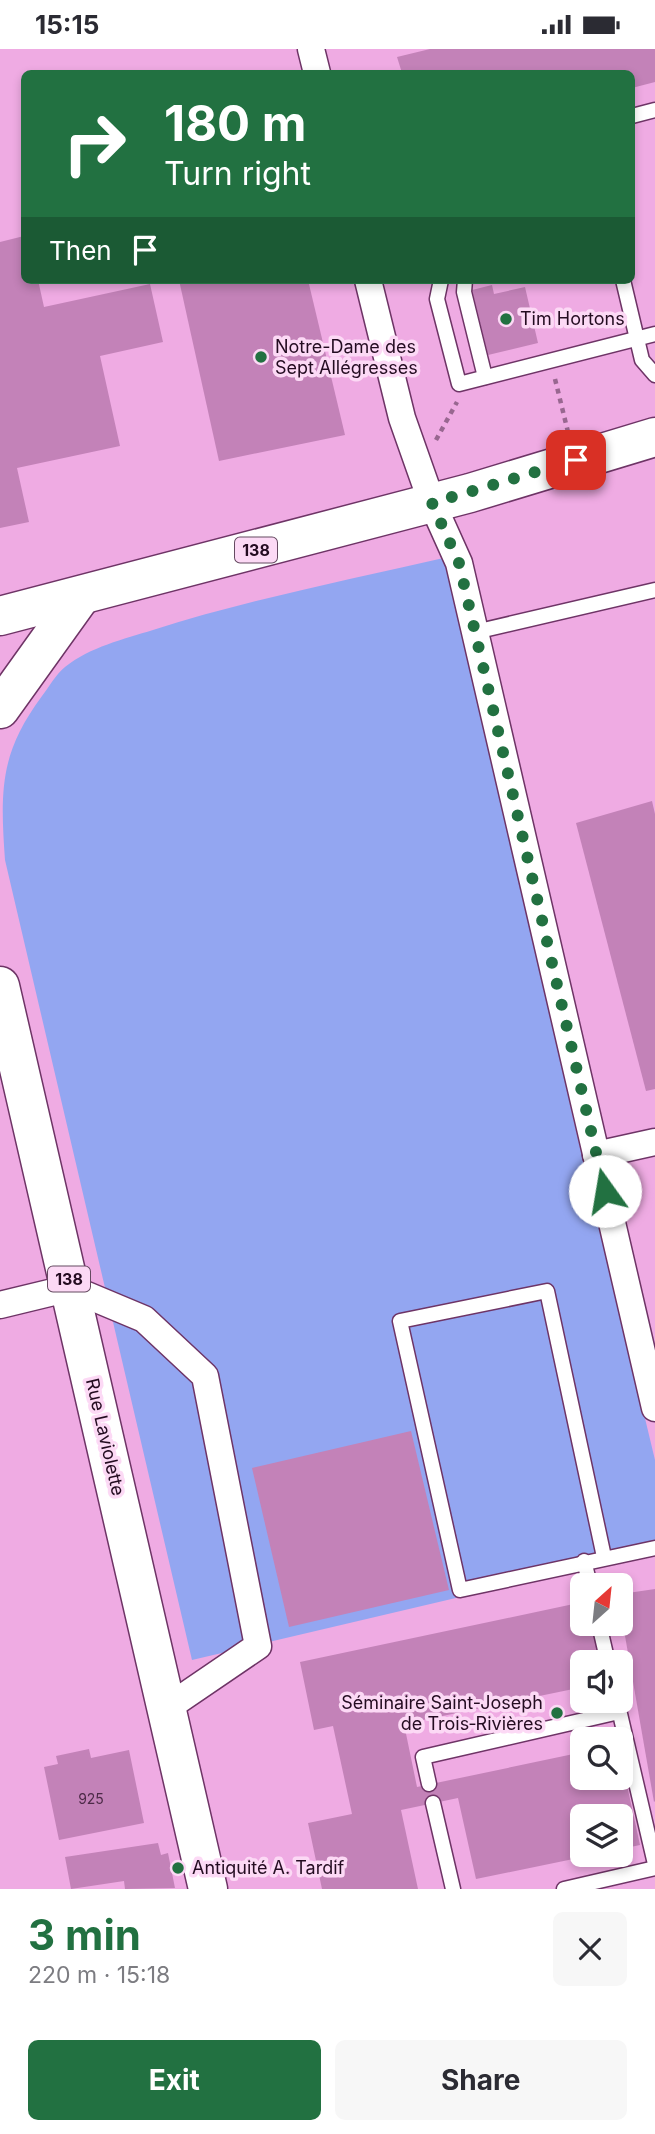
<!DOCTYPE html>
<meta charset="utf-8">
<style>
:root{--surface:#fff;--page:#f7f7f7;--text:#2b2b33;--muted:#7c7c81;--accent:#227141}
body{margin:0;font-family:Inter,sans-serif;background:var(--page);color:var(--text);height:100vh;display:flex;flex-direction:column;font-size:26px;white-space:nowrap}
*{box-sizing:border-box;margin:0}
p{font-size:23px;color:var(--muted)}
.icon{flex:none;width:38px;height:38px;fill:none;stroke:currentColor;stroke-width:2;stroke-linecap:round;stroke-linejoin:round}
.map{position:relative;height:1840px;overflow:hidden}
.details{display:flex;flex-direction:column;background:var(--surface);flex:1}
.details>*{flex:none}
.hud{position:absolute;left:21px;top:21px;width:614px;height:214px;border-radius:10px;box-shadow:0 4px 10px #0003;background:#227141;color:#fff;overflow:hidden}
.needle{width:46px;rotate:27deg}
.fabs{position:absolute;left:570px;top:1524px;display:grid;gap:14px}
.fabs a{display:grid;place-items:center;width:63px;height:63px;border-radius:10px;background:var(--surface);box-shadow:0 4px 10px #0003;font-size:35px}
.pin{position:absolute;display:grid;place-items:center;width:60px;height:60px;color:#fff;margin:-30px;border-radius:14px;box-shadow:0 4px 10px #0006}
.me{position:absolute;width:77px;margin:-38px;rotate:347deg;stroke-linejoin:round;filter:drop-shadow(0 0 5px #0008)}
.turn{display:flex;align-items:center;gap:24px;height:147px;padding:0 28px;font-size:32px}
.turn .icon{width:91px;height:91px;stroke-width:2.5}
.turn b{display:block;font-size:49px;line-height:60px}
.then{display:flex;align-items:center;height:66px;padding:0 28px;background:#0003;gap:14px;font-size:26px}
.round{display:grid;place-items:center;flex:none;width:74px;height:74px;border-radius:10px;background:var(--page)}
.summary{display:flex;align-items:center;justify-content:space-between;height:119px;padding:0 28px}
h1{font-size:42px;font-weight:700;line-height:52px;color:var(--accent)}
.primary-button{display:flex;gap:14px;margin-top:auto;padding:14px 28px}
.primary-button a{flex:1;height:80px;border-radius:10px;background:var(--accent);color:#fff;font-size:28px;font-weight:700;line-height:80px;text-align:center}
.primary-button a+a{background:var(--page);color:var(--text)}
.status{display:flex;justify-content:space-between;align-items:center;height:49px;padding:0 35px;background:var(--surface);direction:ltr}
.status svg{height:19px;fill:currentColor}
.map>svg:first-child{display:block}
.green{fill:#93a6f1}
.building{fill:#c382b8}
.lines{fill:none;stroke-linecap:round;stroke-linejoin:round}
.lane-casing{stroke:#6e3466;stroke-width:17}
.street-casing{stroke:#6e3466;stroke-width:29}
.primary-casing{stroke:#6e3466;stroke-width:41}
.path{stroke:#986790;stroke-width:4.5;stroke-dasharray:5 5;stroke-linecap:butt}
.lane{stroke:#fff;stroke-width:14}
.street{stroke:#fff;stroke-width:26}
.primary{stroke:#fff;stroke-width:38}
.route{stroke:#227141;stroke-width:12;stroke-dasharray:0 21.6}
.poi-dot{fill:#227141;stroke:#fcd9f5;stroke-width:2.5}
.labels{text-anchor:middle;stroke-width:7;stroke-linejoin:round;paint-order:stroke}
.number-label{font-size:14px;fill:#4c2a47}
.shield{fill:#fcd9f5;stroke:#654a61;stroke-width:2}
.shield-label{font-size:16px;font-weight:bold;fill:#240c21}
.poi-label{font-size:18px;fill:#240c21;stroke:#fcd9f5;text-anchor:start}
.street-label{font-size:18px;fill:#240c21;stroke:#fcd9f5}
</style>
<div class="status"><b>15:15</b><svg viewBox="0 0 49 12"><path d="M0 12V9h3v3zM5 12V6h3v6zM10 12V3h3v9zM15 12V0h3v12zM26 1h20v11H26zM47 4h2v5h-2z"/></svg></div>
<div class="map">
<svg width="655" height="1840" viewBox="0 0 655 1840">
<rect width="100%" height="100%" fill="#efabe3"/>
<!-- green -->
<path class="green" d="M448 508 455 526 573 1069 655 1411V1502L192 1611 5 811C0 740 0 704 42 647 49 638 56 625 65 618 90 598 124 590 153 581 250 550 349 531 448 508Z"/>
<!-- building -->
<g class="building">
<polygon points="430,0 655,0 655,33 632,39 632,24 402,24 397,8"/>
<polygon points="24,187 24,231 38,231 44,258 150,235 163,293 100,307 120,397 17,419 29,473 0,479 0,193"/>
<polygon points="179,231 308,231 345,386 219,412"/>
<polygon points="492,236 494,245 525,238 538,294 488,306 472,241"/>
<polygon points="652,752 655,765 655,1040 646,1042 576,774"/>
<polygon points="411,1382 449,1541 289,1578 252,1419"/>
<polygon points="655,1540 655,1752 654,1753 621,1564 621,1545"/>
<polygon points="583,1553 583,1575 593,1575 602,1614 583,1614 583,1638 404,1675 417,1738 583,1703 583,1729 621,1729 622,1713 640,1796 621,1800 621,1768 583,1768 583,1808 476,1830 458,1749 401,1761 418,1840 322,1840 308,1774 352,1765 333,1677 314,1681 300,1613"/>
<polygon points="89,1700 91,1709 129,1701 144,1774 59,1791 44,1718 58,1715 56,1707"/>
<polygon points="158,1794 161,1806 168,1804 175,1839 125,1840 124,1832 71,1840 65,1808"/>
</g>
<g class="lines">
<defs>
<g id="lane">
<polyline points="632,67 655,61"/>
<polyline points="441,231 437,250 459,335 655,285"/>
<polyline points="465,231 464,243 485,328"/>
<polyline points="623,231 642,311 655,326"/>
<polyline points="475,583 655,541"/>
<polyline points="604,1508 547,1242 400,1272 460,1541 655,1499"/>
<polyline points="584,1512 590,1536"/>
<polyline points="599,1575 608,1614"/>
<polyline points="617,1652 655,1815"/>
<polyline points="429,1735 423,1708 619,1663"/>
<polyline points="433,1754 453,1840"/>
<polyline points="564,1840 655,1819"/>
</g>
<g id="street">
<polyline points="311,0 317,24"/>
<polyline points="368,231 402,369 432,454 459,514 655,1359"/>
<polyline points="596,1106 655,1093"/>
<polyline points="0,1256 70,1239 144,1270 205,1327 258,1597 167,1659"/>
</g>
<g id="primary">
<polyline points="0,567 470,444 655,388"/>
<polyline points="0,660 81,547"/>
<polyline points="0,937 208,1840"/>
</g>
</defs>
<!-- lane casing -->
<use href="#lane" class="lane-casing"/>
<!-- street casing -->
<use href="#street" class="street-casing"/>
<!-- primary casing -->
<use href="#primary" class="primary-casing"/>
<!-- path -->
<g class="path">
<polyline points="555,330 568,383"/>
<polyline points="436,391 457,353"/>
</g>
<!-- lane -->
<use href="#lane" class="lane"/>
<!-- street -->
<use href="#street" class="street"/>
<!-- primary -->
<use href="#primary" class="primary"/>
</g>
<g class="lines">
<!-- route -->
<polyline class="route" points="576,411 432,454 459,514 605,1142"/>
</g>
<!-- markers -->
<g class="poi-dot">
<circle cx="506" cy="270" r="7"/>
<circle cx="261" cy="308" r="7"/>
<circle cx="557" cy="1664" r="7"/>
<circle cx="178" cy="1819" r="7"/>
</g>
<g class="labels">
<!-- number labels -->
<g class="number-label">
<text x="91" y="1755">925</text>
</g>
<!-- shield labels -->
<g class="shield">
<rect x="235" y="488.5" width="42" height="25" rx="5"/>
<rect x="48" y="1217.5" width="42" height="25" rx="5"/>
</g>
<g class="shield-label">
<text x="256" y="507">138</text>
<text x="69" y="1236">138</text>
</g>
<!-- poi labels -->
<g class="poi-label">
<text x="520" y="276">Tim Hortons</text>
<text x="275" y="304">Notre-Dame des<tspan x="275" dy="21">Sept Allégresses</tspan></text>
<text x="543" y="1660" text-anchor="end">Séminaire Saint-Joseph<tspan x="543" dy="21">de Trois‑Rivières</tspan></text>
<text x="192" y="1825">Antiquité A. Tardif</text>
</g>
<!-- street labels -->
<g class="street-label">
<text transform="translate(105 1388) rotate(77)" y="6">Rue Laviolette</text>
</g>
</g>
</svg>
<div class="fabs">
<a><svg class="needle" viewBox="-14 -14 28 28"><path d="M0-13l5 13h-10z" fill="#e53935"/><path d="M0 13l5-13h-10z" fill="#7c7c81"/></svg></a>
<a><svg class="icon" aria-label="sound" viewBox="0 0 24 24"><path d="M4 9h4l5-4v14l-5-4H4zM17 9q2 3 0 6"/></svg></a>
<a><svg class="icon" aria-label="search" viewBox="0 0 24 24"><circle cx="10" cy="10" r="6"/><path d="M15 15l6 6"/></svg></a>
<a><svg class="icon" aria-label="layers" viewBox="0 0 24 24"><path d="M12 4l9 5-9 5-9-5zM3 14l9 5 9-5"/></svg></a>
</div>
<div class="pin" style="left:576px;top:411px;background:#d93025"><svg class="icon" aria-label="arrive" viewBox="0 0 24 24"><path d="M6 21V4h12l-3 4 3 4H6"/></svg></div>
<svg class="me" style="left:605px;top:1142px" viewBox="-20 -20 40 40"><circle r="19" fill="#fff"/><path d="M0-13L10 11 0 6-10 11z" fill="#227141"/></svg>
<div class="hud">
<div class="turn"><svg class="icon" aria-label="right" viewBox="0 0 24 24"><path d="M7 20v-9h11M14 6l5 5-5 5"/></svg><div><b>180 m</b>Turn right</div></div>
<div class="then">Then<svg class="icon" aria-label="arrive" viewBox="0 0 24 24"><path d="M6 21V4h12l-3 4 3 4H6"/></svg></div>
</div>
</div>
<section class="details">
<div class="summary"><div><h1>3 min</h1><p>220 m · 15:18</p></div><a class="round"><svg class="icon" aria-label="close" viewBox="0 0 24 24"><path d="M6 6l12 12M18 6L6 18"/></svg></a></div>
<div class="primary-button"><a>Exit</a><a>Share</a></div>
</section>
